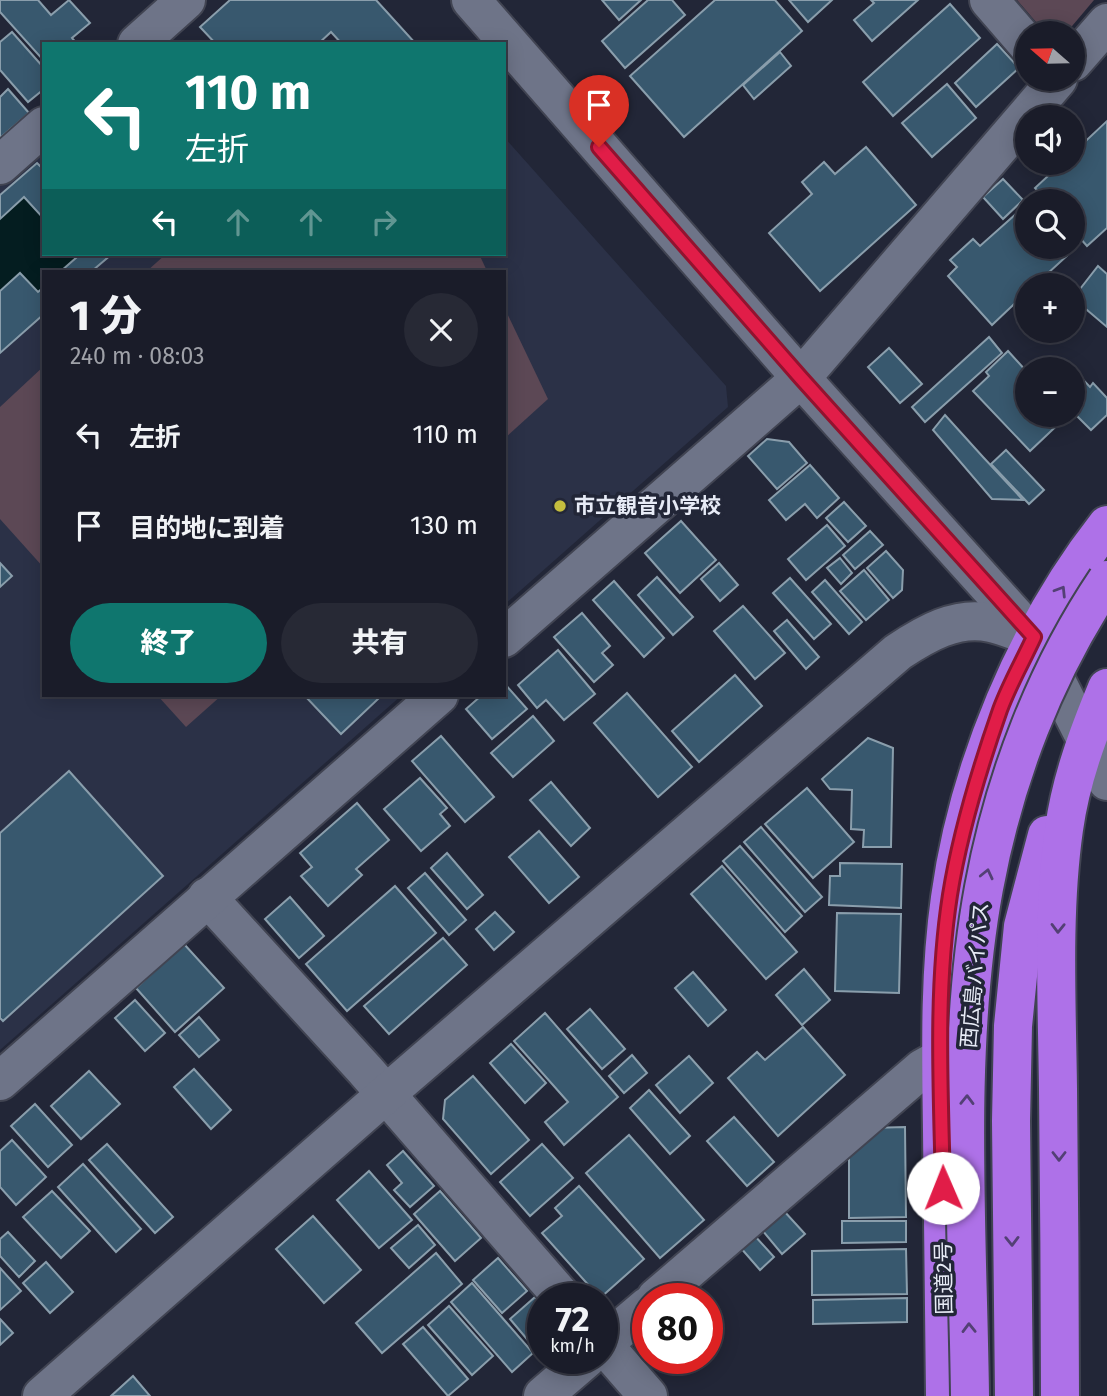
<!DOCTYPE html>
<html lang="ja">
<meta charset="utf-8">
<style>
:root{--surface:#1a1c29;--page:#272935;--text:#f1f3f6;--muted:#9fa1a8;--line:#383a46;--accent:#0f766e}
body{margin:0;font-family:"Fira Sans","Noto Sans JP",sans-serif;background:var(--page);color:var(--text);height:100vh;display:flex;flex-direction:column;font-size:26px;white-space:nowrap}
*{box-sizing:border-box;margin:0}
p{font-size:23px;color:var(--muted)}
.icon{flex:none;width:38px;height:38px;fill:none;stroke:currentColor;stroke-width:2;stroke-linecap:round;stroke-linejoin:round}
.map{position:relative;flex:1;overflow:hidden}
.drawer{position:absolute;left:42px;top:270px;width:464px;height:427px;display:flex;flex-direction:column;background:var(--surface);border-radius:0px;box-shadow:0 4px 18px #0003,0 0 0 2px var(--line)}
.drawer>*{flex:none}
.banner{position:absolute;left:42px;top:42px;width:464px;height:214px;border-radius:0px;box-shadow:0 4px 18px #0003,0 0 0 2px var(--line);background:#0f766e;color:#fff;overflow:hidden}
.needle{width:46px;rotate:290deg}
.fabs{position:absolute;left:1015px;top:21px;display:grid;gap:14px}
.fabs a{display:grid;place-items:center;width:70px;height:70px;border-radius:50%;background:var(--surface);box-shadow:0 4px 18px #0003,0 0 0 2px var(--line);font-size:35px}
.speed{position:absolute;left:527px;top:1283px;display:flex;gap:14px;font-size:35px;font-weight:700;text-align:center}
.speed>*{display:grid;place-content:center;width:91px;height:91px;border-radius:50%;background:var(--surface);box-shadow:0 4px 18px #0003,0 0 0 2px var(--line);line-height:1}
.speed small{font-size:18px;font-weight:400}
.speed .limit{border:10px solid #d22;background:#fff;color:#111}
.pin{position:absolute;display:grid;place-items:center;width:60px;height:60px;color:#fff;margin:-72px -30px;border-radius:50% 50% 50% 0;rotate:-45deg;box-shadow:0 0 7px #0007}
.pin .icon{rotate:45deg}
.me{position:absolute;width:77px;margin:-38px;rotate:359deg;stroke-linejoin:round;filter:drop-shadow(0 0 5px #0008)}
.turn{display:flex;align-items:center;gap:24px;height:147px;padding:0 28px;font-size:32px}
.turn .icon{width:91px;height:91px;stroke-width:2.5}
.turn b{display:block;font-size:49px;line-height:60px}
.lanes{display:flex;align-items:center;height:66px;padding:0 28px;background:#0003;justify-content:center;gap:35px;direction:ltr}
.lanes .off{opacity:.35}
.round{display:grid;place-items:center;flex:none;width:74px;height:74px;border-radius:37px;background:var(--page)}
.head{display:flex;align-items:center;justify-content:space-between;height:119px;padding:0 28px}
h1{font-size:42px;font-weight:800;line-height:52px}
.button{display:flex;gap:14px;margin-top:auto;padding:14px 28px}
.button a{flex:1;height:80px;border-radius:42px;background:var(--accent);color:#fff;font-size:28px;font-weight:800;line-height:80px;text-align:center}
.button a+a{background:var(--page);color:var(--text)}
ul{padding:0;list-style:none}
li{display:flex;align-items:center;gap:21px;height:91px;padding:0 28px}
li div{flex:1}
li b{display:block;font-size:26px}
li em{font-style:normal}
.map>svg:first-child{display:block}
.built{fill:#2b3147}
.green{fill:#5c4855}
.water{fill:#041d20}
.building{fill:#38586e;stroke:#8a9eac;stroke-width:2}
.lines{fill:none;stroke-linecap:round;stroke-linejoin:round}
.minor-casing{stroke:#414452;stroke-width:42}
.highway-casing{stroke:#414452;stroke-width:42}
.minor{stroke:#6e7488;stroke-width:38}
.highway{stroke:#ae71e8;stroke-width:38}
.highway-bridge-casing{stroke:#414452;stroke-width:42;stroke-linecap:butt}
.highway-bridge{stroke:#ae71e8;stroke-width:38}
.oneway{stroke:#534075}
.route-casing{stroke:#92132f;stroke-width:18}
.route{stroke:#e11d48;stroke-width:12}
.poi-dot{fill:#c4bd3e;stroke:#222637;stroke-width:2.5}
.labels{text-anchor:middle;stroke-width:7;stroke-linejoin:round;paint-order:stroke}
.poi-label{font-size:21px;font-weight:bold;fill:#e7ebf6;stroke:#222637;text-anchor:start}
.street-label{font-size:21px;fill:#e7ebf6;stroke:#222637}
</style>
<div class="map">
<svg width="1107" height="1396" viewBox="0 0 1107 1396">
<rect width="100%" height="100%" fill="#222637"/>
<!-- built -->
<polygon class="built" points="504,137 726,386 728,407 504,605 504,271 44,271 44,695 402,695 0,1050 0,186 44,148 44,254 504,254"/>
<!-- green -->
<g class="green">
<polygon points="1017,0 1094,0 1067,32 1042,29"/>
<polygon points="166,254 479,254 487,271 147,271"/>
<polygon points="504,307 548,399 504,439"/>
<polygon points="44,366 44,568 0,519 0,407"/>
<polygon points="157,695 222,695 186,727"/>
</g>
<!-- water -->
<polygon class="water" points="24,197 44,219 44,254 75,254 77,257 61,271 44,271 44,287 38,292 20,273 0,291 0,219"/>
<!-- building -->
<g class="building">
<polygon points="0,0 38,0 51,15 69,0 90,23 72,38 77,44 44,44 44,61 0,12"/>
<polygon points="230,0 376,0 416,44 342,44 331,32 318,44 216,44 200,27"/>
<polygon points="602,0 641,0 619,20"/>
<polygon points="648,0 672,0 685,15 625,68 602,41"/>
<polygon points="715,0 775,0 802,31 684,137 630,76"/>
<polygon points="789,0 832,0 808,22"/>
<polygon points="871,0 918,0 872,41 854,20 874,3"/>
<polygon points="950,4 980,38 893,116 863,82"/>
<polygon points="12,32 44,68 44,89 28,102 0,70 0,42"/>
<polygon points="997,44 1019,68 976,107 955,83"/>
<polygon points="780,52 791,66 754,99 743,85"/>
<polygon points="947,84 976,118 932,157 902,123"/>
<polygon points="8,89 29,113 0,138 0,97"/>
<polygon points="1107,121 1107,228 1087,246 1073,230 1073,201 1047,201 1035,188 1062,163 1073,163 1073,153"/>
<polygon points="866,147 916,205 820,291 769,233 812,194 802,182 824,162 835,174"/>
<polygon points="37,163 44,170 44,219 24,197 0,219 0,195"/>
<polygon points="1003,179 1023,200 1003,219 983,197"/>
<polygon points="1026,205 1027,247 1064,247 1070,253 1035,285 1027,285 1027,292 992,325 948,276 957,267 950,260 973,239 980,246"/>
<polygon points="75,254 112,254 92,271 61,271 77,257"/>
<polygon points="1098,266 1107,274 1107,327 1073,298"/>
<polygon points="20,273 38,292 44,287 44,314 0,353 0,291"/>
<polygon points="989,337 1002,353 925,422 912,407"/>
<polygon points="889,348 922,384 900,403 868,367"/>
<polygon points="1008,351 1027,372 1027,415 1068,415 1030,451 973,391 989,376 986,372"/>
<polygon points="1071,367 1090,387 1093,383 1107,398 1107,415 1091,430 1073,412 1073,369 1069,369"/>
<polygon points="945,415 983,457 1023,500 992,499 933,430"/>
<polygon points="767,439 789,442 807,463 777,489 748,456"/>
<polygon points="1006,450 1044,490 1029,504 991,464"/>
<polygon points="810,465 839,498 817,518 805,504 786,520 769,500"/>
<polygon points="844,502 866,526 848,542 826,518"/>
<polygon points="681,521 716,560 680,593 645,553"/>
<polygon points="827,525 845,546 806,580 788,559"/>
<polygon points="870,531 883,545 855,569 843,555"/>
<polygon points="886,551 903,570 902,590 893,598 867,568"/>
<polygon points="840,558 852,573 841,584 827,568"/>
<polygon points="0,563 12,576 0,587"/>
<polygon points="719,563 738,585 720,601 701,579"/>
<polygon points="864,570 889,600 866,620 840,591"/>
<polygon points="657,577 693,617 673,635 638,595"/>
<polygon points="790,578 831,624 814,639 773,593"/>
<polygon points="825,580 862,622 849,634 812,592"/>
<polygon points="614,581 664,638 644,657 593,600"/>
<polygon points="743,606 785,653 755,679 714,631"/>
<polygon points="582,613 610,646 602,653 613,665 594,682 554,637"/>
<polygon points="787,620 819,657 806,669 774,631"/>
<polygon points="558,650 595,694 564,720 546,700 537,708 518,685"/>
<polygon points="735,675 762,706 699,762 672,731"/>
<polygon points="504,683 527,709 492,739 466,709 482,695 504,695"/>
<polygon points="627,693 692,767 658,797 594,723"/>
<polygon points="304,695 374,695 378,699 341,734"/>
<polygon points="533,716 554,741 513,777 491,753"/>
<polygon points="441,736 494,797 465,822 412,761"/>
<polygon points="868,738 893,748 891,847 863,847 864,830 851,829 852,790 830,789 822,779"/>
<polygon points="69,771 163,876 3,1021 0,1018 0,833"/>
<polygon points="420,778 447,808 440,814 450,826 421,851 384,809"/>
<polygon points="551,782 590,828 571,846 530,800"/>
<polygon points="807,788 854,842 813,878 765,824"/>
<polygon points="357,803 389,840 356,869 362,875 328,906 301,876 312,867 300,853"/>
<polygon points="761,827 822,897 805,912 744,842"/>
<polygon points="539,831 579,877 549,903 509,857"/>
<polygon points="740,846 802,916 785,932 723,861"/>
<polygon points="447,853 483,895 467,909 431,868"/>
<polygon points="840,863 902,864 901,908 829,905 830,876 840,876"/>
<polygon points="722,866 797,952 766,979 691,894"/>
<polygon points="425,873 466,920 449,935 408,888"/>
<polygon points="395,886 436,933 347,1011 306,964"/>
<polygon points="290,897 324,936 299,958 265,919"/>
<polygon points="495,912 514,932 494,950 476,929"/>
<polygon points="837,913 901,914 899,993 835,991"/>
<polygon points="443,938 467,965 389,1034 364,1006"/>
<polygon points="184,944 224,988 175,1032 136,988"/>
<polygon points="804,969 830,1000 802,1025 776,995"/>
<polygon points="693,972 726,1010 708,1026 675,988"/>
<polygon points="135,1000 165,1033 145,1051 115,1018"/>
<polygon points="590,1009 625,1049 602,1069 567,1029"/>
<polygon points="545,1013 618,1097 564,1145 545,1122 568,1102 514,1041"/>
<polygon points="199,1017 219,1040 199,1057 179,1035"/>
<polygon points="803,1027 845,1075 778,1136 728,1078 757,1052 765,1060"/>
<polygon points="511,1044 546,1083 525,1103 490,1063"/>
<polygon points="632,1055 647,1073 624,1093 609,1076"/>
<polygon points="689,1056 713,1083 680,1113 656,1085"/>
<polygon points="194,1069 231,1110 211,1129 174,1087"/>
<polygon points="89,1071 120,1104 81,1139 51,1106"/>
<polygon points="473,1076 529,1140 491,1174 443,1119 445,1100"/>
<polygon points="649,1090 690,1136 670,1154 630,1108"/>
<polygon points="35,1104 72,1145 48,1167 11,1126"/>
<polygon points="734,1117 774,1162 747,1186 707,1141"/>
<polygon points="905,1127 906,1217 849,1218 849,1151 869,1128"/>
<polygon points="629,1135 704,1220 660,1258 586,1173"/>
<polygon points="12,1140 46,1177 16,1205 0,1187 0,1151"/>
<polygon points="107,1144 173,1217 155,1233 89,1160"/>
<polygon points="542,1144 573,1178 530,1216 500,1182"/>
<polygon points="403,1151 434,1186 410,1207 394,1190 402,1183 387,1165"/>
<polygon points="83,1164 141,1229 116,1252 58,1187"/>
<polygon points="369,1171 412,1220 379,1248 337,1200"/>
<polygon points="579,1186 644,1259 600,1298 542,1233 562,1216 555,1208"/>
<polygon points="52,1191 90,1231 61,1258 23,1217"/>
<polygon points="440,1191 481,1238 455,1261 414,1214"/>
<polygon points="784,1211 805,1234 782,1254 762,1230"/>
<polygon points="313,1216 361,1270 324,1303 276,1249"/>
<polygon points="842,1221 906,1221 906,1242 842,1243"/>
<polygon points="418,1225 435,1245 409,1268 391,1248"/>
<polygon points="8,1232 35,1261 19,1277 0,1256 0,1239"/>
<polygon points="754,1235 774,1257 760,1270 740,1247"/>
<polygon points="906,1249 907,1294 812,1295 812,1251"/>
<polygon points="436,1253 462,1284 382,1353 356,1323"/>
<polygon points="498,1258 527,1291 502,1313 473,1280"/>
<polygon points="46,1262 73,1292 50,1313 23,1283"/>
<polygon points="0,1268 21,1291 0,1310"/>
<polygon points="472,1283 533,1353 512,1372 451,1302"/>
<polygon points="535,1297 542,1306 542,1357 510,1319"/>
<polygon points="907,1298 907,1322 813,1324 813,1300"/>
<polygon points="449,1306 493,1356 472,1375 428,1325"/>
<polygon points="0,1319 13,1333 0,1345"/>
<polygon points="423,1327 468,1379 448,1396 403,1344"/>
<polygon points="133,1376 150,1396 111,1396"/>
</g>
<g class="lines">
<defs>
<g id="minor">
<polyline points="471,0 801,378 1034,637 1107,781"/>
<polyline points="989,0 1027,44"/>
<polyline points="137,44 186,0"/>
<polyline points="1073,62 1107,23"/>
<polyline points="0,165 44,126"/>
<polyline points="504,638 801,378 1058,79"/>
<polyline points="207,897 365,1070 563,1298"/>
<polyline points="0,1081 439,695"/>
<polyline points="656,1298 923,1068 941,1058"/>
<polyline points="602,1343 648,1396"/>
<polyline points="602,1345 648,1306"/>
<path d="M42 1396 386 1094 898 652C925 634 957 615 991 623 1005 626 1020 633 1034 637"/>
<polyline points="543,1396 587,1358"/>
</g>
<g id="highway">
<path d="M945 1396C944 1308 943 1219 942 1131 941 1053 939 975 950 898 968 767 1026 628 1107 525"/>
<polyline points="1014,1396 1011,1121 1013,1026 1023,926 1047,835"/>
<path d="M1060 1396C1060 1294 1059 1191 1058 1089 1057 1004 1052 913 1064 829 1071 779 1088 734 1107 688"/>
</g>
</defs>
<!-- minor casing -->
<use href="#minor" class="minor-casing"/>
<!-- highway casing -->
<use href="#highway" class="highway-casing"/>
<!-- minor -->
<use href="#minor" class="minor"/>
<!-- highway -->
<use href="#highway" class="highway"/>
<defs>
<path id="highway-bridge" d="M970 1396C968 1231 954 1050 984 888 1004 779 1045 672 1107 580"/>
</defs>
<!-- highway-bridge casing -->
<use href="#highway-bridge" class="highway-bridge-casing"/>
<!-- highway-bridge -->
<use href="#highway-bridge" class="highway-bridge"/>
</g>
<!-- one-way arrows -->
<defs><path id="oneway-chevron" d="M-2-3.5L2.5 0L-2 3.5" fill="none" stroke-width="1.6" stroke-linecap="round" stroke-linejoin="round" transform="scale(1.75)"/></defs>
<g class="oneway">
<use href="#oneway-chevron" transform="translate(1061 591) rotate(-58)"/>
<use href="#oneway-chevron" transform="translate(987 874) rotate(-77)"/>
<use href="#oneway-chevron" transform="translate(1058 928) rotate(91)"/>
<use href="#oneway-chevron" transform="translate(967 1100) rotate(-89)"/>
<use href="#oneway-chevron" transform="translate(1059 1156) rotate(90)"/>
<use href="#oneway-chevron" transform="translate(1012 1241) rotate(89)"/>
<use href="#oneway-chevron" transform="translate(969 1328) rotate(-91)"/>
</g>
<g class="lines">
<defs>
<path id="route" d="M599 147 801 378 1034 637C1023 661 1009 685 1000 710 979 770 960 832 950 895 935 991 941 1091 943 1188"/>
</defs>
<!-- route casing -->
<use href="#route" class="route-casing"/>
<!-- route -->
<use href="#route" class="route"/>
</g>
<!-- markers -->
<circle class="poi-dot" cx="560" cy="506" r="7"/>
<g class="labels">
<!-- poi labels -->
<g class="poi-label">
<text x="574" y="513">市立観音小学校</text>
</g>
<!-- street labels -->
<g class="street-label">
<text transform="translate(975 975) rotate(-85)" y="7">西広島バイパス</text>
<text transform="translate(944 1278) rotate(-91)" y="7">国道2号</text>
</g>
</g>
</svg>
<div class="fabs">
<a><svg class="needle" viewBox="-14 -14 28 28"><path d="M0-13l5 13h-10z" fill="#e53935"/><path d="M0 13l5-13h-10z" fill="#9fa1a8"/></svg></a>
<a><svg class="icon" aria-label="sound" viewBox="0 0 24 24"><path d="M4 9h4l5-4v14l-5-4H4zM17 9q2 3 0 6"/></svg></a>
<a><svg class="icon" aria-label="search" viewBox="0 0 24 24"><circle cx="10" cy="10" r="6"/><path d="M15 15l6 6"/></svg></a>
<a>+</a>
<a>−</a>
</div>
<div class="speed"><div>72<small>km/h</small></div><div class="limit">80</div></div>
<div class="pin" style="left:599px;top:147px;background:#d93025"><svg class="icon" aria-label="arrive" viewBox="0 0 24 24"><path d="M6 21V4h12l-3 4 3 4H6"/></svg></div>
<svg class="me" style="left:943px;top:1188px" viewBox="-20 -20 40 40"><circle r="19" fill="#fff"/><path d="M0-13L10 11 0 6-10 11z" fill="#e11d48"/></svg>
<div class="banner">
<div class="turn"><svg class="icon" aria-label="left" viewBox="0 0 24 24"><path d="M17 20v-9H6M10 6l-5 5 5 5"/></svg><div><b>110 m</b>左折</div></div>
<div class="lanes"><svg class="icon" aria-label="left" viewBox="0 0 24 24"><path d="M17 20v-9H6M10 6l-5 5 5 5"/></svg><svg class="icon off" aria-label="ahead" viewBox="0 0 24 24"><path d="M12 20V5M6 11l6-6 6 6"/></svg><svg class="icon off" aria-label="ahead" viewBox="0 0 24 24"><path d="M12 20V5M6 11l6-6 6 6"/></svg><svg class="icon off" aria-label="right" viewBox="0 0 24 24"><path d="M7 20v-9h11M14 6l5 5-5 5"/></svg></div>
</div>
<section class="drawer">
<div class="head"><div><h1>1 分</h1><p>240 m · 08:03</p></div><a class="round"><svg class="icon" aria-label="close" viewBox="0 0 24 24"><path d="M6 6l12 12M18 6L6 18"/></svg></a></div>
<ul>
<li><svg class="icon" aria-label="left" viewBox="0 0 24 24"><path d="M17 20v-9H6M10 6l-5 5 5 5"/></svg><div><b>左折</b></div><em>110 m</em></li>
<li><svg class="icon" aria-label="arrive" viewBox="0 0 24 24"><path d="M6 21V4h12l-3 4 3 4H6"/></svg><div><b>目的地に到着</b></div><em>130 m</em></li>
</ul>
<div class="button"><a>終了</a><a>共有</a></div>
</section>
</div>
